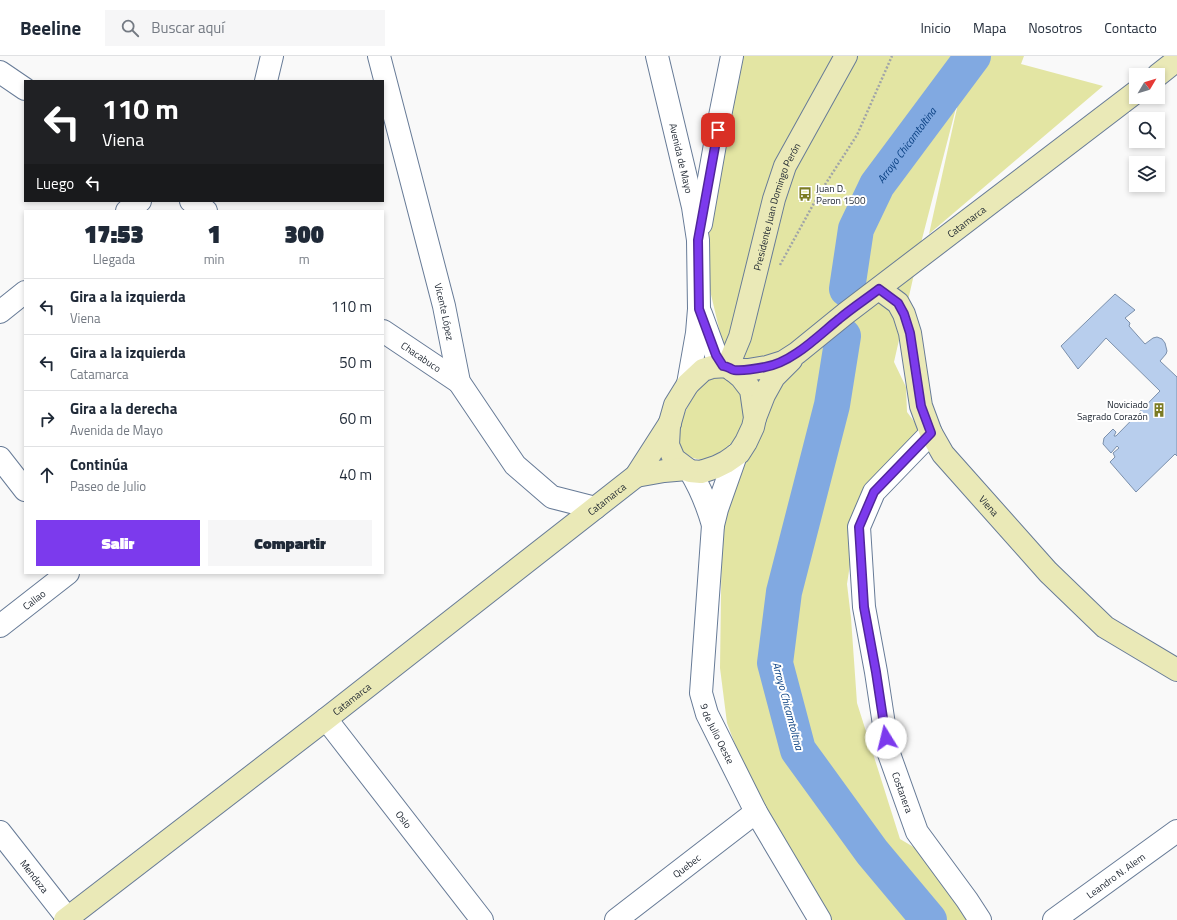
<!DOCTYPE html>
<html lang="es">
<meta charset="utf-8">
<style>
:root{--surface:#fff;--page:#f6f6f7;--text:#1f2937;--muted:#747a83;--line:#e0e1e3;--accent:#7c3aed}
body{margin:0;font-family:"Titillium Web",sans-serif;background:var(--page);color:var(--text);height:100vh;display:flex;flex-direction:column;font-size:15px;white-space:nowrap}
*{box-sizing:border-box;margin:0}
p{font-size:13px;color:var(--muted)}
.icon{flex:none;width:22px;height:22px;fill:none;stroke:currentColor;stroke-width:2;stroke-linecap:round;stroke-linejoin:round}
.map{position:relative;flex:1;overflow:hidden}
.details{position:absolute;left:24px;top:154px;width:360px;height:364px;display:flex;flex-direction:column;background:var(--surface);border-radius:0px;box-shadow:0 2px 6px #0003}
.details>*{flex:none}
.banner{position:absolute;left:24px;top:24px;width:360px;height:122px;border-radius:0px;box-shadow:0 2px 6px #0003;background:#202124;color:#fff;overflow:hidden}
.needle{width:26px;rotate:52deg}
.fabs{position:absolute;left:1129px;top:12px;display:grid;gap:8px}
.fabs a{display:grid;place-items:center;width:36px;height:36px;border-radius:0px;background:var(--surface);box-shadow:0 2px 6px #0003;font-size:20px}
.pin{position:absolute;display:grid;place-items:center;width:34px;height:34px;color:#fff;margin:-17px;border-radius:8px;box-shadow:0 2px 6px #0006}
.me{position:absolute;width:44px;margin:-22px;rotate:351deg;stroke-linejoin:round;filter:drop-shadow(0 0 3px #0008)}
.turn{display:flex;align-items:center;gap:14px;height:84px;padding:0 12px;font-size:18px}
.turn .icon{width:52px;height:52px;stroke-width:2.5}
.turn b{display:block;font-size:28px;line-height:34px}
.then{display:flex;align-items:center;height:38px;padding:0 12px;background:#0003;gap:8px;font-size:15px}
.eta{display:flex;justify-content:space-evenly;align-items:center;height:68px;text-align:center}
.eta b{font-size:24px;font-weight:800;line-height:28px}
.action{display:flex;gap:8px;margin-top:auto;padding:8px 12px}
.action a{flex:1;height:46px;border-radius:0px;background:var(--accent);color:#fff;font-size:16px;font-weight:800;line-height:46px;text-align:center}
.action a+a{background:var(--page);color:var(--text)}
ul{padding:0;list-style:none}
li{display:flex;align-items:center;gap:12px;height:56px;padding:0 12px;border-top:1px solid var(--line)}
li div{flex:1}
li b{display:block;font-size:15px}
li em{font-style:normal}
header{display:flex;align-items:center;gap:24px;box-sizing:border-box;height:56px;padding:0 20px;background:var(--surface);border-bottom:1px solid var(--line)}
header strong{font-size:19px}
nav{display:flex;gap:22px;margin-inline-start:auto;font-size:14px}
.search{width:280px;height:36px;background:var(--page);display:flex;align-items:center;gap:10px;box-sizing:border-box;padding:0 14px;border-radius:0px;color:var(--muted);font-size:15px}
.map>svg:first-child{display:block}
.green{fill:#e3e5a3}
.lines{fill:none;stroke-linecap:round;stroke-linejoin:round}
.river{stroke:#81a9e1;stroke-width:36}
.building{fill:#b8ceed;stroke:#7b90ac}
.street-casing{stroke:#677b97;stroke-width:24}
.secondary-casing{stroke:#677b97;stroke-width:24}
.path{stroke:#a0a4a8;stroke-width:2.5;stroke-dasharray:2 2;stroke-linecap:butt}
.street{stroke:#fff;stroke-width:22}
.secondary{stroke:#eae9b7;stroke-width:22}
.route-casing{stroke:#51269a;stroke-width:10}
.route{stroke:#7c3aed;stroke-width:7}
.labels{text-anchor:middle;stroke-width:4;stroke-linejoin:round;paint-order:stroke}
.street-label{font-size:10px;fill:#1b232e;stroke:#fff}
.poi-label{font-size:10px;fill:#1b232e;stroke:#fff;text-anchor:start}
.water-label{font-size:11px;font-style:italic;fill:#083f81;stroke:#fff}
</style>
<header>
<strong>Beeline</strong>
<div class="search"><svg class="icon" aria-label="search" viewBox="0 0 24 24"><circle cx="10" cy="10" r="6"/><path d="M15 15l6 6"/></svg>Buscar aquí</div>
<nav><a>Inicio</a><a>Mapa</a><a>Nosotros</a><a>Contacto</a></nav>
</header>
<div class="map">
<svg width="1177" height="864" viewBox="0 0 1177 864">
<rect width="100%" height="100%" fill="#f9f9f9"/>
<!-- green -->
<g class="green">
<polygon points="732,0 1024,0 1021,8 1103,30 929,178 963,25 922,183 894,306 906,331 907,356 922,376 859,450 847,528 851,562 857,647 900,783 922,796 972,864 825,864 753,736 727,667 720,612 722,466 755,362 728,310 698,184"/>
<polygon points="725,318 739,329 746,364 729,394 705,405 693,402 684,397 678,389 677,377 683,360 698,332 710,321"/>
</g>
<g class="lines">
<!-- river -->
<g class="river">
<path id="s1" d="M847 233 856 173 877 129 973 0"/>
<polyline points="843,280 832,349 784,536 775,607 798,694 872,796 929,864"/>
</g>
</g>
<!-- building -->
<polygon class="building" points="1115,238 1135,254 1125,262 1130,267 1129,270 1145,288 1153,282 1157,281 1162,283 1165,287 1167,295 1166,298 1160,305 1177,321 1177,400 1175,398 1136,436 1110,406 1115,401 1113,397 1119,392 1117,390 1111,397 1103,388 1104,382 1113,373 1116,376 1114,380 1116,380 1160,335 1106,282 1078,313 1061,290"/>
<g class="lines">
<defs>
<g id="street">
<path id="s2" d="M379 0 444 250 459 326 515 409 552 441 595 452"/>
<path id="s3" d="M657 0 693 151 698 184 699 253 697 277 688 328"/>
<polyline points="0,16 25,33"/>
<polyline points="266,25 272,0"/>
<polyline points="191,145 206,155"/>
<polyline points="127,155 140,145"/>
<polyline points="701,168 720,60 732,0"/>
<polyline points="0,256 25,236"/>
<polyline points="701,258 716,299 723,310"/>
<path id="s4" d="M383 275 459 326"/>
<path id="s5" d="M931 377 874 436 859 471 864 551 876 616 888 695 917 776 967 844 980 864"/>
<path id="s6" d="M736 399 717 453 713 469 701 637 707 658 756 756 820 864"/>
<polyline points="0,402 25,434"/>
<path d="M690 415C701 433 707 448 713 469"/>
<path id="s7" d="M0 570 68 517"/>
<path id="s8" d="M326 663 482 864"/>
<path id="s9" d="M0 776 69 864"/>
<path id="s10" d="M616 864 756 756"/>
<path id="s11" d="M1054 864 1177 775"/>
</g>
<g id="secondary">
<polyline points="1158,19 1177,4"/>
<path id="s12" d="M879 233 898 247 904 258 910 277 921 350 931 377 943 398 1048 516 1105 571 1177 614"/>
<path id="s13" d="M728 310 740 281 774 143 785 110 846 0"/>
<polygon points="728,310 741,321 751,334 755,362 753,371 746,386 739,397 726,406 716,411 701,416 690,415 674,403 668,389 669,370 675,349 688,328 703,314 712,311"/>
<path id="s14" d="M732 314H748L767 311 783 306 797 297 845 258 1136 36"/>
<polyline points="755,362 764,339 774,321 791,304"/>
<polyline points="636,420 664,415 687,413"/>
<path id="s15" d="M65 864 326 663 636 420 670 367"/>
</g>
</defs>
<!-- street casing -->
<use href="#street" class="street-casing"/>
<!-- secondary casing -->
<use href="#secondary" class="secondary-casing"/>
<!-- path -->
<polyline class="path" points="780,209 819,138 857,79 892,0"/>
<!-- street -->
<use href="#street" class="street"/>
<!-- secondary -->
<use href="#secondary" class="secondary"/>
</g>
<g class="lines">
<defs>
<path id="route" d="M718 74 698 184 699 253 716 299 723 310C728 310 730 313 734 314 745 315 755 313 765 311 792 307 819 279 839 263 852 252 866 243 879 233L898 247 904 258 910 277 921 350 931 377 874 436 859 471 864 551 876 616 886 682"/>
</defs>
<!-- route casing -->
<use href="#route" class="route-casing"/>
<!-- route -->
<use href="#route" class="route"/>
</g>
<!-- icons -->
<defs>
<symbol id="bus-bare" viewBox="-9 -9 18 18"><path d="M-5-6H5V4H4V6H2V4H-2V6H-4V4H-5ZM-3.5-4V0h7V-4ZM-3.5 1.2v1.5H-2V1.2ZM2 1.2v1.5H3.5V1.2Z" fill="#7b7b23" stroke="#fff" stroke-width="2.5" paint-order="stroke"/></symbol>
<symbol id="building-bare" viewBox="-9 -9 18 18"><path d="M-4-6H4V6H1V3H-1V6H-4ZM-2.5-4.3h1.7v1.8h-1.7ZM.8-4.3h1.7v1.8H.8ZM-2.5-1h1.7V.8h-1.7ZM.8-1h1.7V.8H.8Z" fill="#7b7b23" stroke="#fff" stroke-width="2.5" paint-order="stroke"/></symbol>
</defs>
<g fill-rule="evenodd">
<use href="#bus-bare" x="795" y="128" width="20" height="20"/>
<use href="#building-bare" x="1149" y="344" width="20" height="20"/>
</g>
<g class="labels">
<!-- street labels -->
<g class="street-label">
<text dy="4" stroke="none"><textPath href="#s3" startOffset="105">Avenida de Mayo</textPath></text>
<text dy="4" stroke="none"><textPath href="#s13" startOffset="167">Presidente Juan Domingo Perón</textPath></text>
<text dy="4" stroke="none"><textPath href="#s14" startOffset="283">Catamarca</textPath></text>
<text dy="4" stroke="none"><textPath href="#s2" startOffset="264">Vicente López</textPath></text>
<text dy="4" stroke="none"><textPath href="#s4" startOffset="46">Chacabuco</textPath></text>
<text dy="4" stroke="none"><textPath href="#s15" startOffset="686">Catamarca</textPath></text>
<text dy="4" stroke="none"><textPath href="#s12" startOffset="252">Viena</textPath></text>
<text dy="4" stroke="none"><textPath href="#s7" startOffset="43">Callao</textPath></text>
<text dy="4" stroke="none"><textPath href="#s15" startOffset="362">Catamarca</textPath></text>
<text dy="4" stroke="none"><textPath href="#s6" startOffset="286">9 de Julio Oeste</textPath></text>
<text dy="4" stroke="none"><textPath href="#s5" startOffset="390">Costanera</textPath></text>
<text dy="4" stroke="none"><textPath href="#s8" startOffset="127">Oslo</textPath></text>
<text dy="4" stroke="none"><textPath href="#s10" startOffset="89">Quebec</textPath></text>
<text dy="4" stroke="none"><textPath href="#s9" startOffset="56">Mendoza</textPath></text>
<text dy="4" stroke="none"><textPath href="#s11" startOffset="76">Leandro N. Alem</textPath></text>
</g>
<!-- poi labels -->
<g class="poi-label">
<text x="816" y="136">Juan D.<tspan x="816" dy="12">Peron 1500</tspan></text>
<text x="1148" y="352" text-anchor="end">Noviciado<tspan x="1148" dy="12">Sagrado Corazón</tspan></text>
</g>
<!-- water labels -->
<g class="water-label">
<text dy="4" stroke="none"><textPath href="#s1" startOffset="159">Arroyo Chicamtoltina</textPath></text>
<text transform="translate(788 650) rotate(75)" y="4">Arroyo Chicamtoltina</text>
</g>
</g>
</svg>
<div class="fabs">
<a><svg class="needle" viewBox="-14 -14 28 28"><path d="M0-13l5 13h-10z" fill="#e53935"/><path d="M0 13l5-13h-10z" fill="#747a83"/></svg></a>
<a><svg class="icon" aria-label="search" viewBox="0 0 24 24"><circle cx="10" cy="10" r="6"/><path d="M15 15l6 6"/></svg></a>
<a><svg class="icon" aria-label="layers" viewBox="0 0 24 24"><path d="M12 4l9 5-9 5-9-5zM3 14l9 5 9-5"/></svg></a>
</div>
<div class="pin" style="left:718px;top:74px;background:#d93025"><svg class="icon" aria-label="arrive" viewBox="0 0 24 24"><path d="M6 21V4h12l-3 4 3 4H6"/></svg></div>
<svg class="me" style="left:886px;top:682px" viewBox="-20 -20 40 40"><circle r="19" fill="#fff"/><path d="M0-13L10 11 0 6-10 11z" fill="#7c3aed"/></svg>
<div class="banner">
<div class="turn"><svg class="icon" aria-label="left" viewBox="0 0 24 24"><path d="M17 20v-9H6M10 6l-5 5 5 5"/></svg><div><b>110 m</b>Viena</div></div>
<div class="then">Luego<svg class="icon" aria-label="left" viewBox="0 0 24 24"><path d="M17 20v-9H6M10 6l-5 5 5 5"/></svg></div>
</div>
<section class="details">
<div class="eta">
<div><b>17:53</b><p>Llegada</p></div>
<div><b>1</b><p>min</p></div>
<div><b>300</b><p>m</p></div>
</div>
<ul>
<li><svg class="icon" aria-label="left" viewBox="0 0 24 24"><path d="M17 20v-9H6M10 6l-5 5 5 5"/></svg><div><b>Gira a la izquierda</b><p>Viena</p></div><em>110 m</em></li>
<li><svg class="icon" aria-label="left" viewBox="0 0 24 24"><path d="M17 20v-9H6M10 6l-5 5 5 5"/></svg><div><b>Gira a la izquierda</b><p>Catamarca</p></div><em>50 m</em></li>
<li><svg class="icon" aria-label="right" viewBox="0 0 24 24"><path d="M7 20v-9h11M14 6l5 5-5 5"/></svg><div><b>Gira a la derecha</b><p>Avenida de Mayo</p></div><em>60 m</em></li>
<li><svg class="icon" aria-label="ahead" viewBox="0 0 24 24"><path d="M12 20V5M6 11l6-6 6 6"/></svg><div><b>Continúa</b><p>Paseo de Julio</p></div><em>40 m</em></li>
</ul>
<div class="action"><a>Salir</a><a>Compartir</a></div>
</section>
</div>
